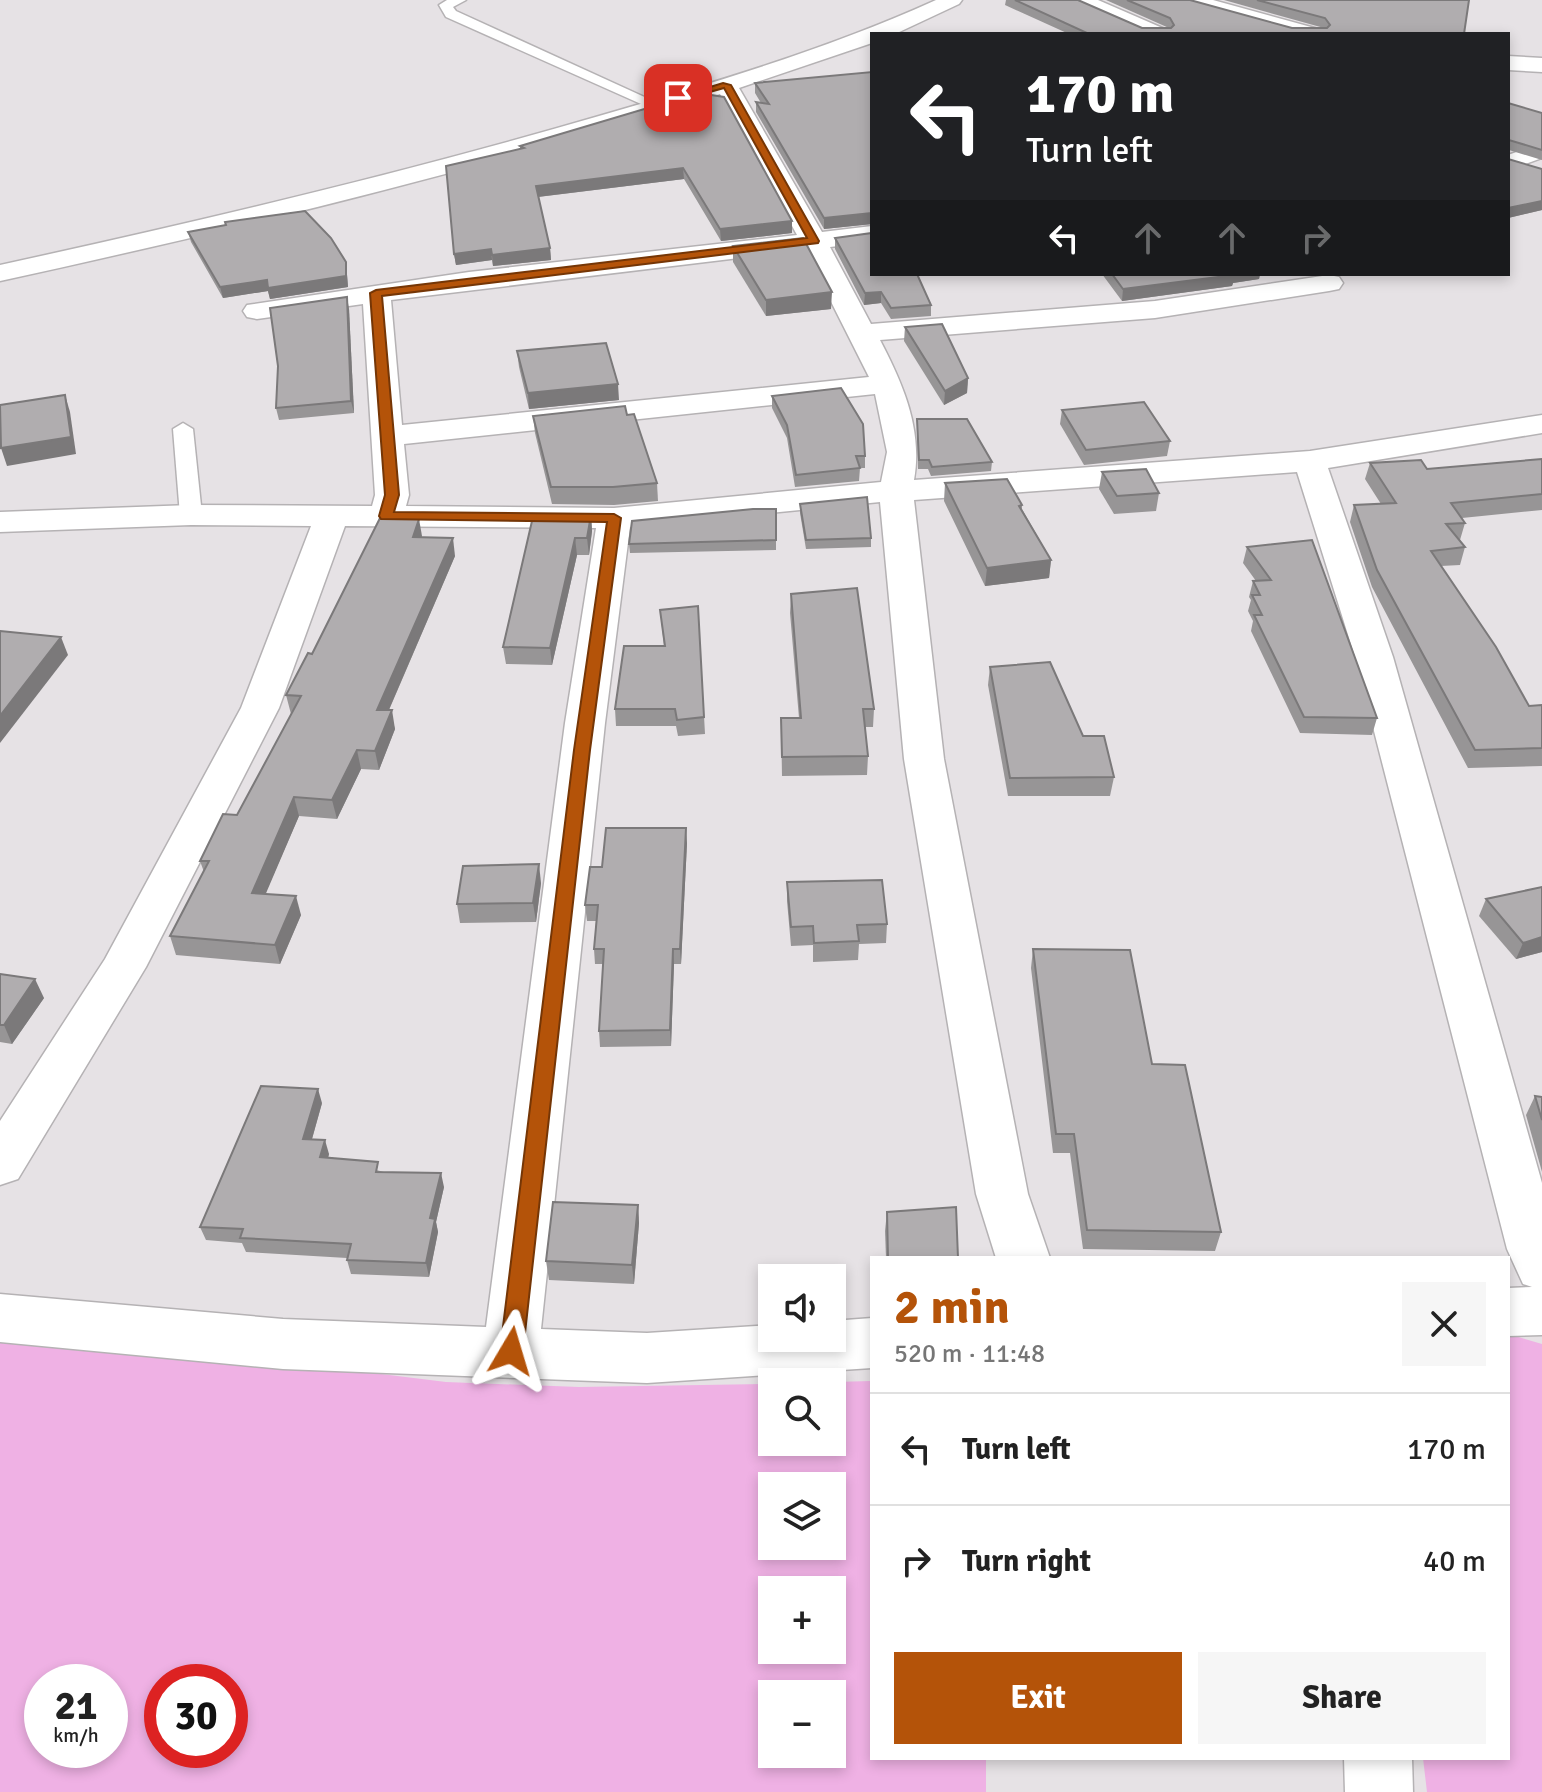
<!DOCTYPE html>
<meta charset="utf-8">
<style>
:root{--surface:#fff;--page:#f6f6f6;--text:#222;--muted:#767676;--line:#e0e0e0;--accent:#b45309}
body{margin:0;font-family:Signika,sans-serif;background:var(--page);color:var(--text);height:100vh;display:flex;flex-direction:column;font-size:30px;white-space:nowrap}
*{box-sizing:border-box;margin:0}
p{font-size:26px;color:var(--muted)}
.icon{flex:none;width:44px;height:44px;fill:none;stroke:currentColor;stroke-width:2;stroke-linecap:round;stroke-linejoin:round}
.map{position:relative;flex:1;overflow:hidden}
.sheet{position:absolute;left:870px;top:1256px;width:640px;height:504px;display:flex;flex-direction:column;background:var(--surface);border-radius:0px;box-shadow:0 4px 12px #0003}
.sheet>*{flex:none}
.hud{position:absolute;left:870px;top:32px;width:640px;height:244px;border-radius:0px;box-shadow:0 4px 12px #0003;background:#202124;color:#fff;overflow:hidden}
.controls{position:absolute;left:758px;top:1264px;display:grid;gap:16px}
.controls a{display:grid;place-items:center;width:88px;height:88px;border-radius:0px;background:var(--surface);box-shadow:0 4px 12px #0003;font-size:40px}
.speed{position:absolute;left:24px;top:1664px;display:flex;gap:16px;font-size:40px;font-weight:700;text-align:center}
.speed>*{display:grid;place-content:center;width:104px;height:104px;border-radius:50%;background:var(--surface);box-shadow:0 4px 12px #0003;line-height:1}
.speed small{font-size:20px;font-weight:400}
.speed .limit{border:12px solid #d22;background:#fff;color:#111}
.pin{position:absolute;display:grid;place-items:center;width:68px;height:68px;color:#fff;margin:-34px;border-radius:16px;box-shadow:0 4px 12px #0006}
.me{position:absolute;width:88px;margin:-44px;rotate:7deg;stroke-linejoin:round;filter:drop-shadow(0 0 6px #0008)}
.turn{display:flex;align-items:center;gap:28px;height:168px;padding:0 24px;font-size:36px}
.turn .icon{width:104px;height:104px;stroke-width:2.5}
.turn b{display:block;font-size:56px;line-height:68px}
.lanes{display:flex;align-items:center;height:76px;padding:0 24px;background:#0003;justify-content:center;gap:40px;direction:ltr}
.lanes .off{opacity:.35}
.round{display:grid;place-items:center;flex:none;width:84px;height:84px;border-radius:0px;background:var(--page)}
.summary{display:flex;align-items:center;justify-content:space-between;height:136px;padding:0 24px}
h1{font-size:48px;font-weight:800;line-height:60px;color:var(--accent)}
.cta{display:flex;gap:16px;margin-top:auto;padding:16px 24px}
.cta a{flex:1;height:92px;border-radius:0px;background:var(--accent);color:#fff;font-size:32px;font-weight:800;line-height:92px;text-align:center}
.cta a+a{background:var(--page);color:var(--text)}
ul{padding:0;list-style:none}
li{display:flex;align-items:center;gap:24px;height:112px;padding:0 24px;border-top:2px solid var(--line)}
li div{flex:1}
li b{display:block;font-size:30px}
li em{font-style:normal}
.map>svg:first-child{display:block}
.green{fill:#efb1e4;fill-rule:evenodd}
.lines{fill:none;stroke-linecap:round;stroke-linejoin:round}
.lane-casing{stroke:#b5b2b4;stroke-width:3}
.street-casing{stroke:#b5b2b4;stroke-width:3}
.secondary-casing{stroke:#b5b2b4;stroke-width:3}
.lane{fill:#fff;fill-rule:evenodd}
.street{fill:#fff;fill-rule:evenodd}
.secondary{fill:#fff;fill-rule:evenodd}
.wall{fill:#979596}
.shaded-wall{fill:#7b797a}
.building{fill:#b0adaf;stroke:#7b797a;stroke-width:2}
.route{fill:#b45309;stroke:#753606;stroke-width:2}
</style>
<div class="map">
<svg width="1542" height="1792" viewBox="0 0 1542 1792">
<rect width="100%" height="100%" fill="#e6e2e5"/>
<!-- green -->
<g class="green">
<polygon points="1508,1334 1542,1344 1542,1792 1427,1792 1423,1758 1508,1758"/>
<path d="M0 1335 268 1360 446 1382 579 1387 772 1384V1442H832V1382L872 1381V1758H986V1792H0ZM772 1486H832V1546H772ZM772 1590H832V1650H772ZM42 1682H110V1750H42ZM162 1682H230V1750H162ZM772 1694H832V1754H772Z"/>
</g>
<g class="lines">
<defs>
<g id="lane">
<polygon points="447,0 466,0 453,7 456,11 662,105 655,109 650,108 446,17 439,5"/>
<polygon points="183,423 193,429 202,515 191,521 180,515 173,429"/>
</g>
<g id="street">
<path d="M936 0H962L959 4 895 34H872V43L739 88 822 232 872 226V242L830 247 871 324 1155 301 1329 275 1339 277 1343 283 1339 289 1329 291 1155 318 880 340C903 384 923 430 914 480L1310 451 1542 415V433L1328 468 1393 657 1542 1183V1335L1508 1336V1288L1532 1287 1523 1284 1507 1249 1355 657 1297 472 914 500 944 759 1028 1194 1050 1258H996L976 1194 904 759 880 502 630 527 605 723 541 1329 647 1333 772 1325V1338H832V1321L872 1318V1368L647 1383 283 1369 0 1342V1294L283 1319 486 1327 565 723 596 528 345 526 279 708 146 967 18 1179 0 1185V1121L105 959 241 708 311 526 191 525 0 532V512L191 505 372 506 375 495 363 304 257 319 247 317 243 311 247 305 469 272 797 235 720 94C483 169 242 228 0 281V265C201 221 401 174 599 116 713 83 828 49 936 0ZM805 250 869 377 402 425 391 300ZM875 394 887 452 881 482 614 508 406 506 409 495 404 444Z"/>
<polygon points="1071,0 1098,0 1167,30 1170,34 1142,34 1074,4"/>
<polygon points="1542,143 1542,158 1514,168 1508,167 1508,155"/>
<polygon points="1344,1758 1412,1758 1413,1792 1345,1792"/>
</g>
<g id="secondary">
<polygon points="1180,0 1213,0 1322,30 1325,34 1291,34 1183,4"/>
<polygon points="1508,56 1542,58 1542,72 1508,70"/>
</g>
</defs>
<!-- lane casing -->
<use href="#lane" class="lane-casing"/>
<!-- street casing -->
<use href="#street" class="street-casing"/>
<!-- secondary casing -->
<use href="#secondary" class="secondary-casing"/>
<!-- lane -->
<use href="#lane" class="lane"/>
<!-- street -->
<use href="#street" class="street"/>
<!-- secondary -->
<use href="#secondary" class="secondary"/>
</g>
<!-- wall -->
<g class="wall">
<polygon points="1006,0 1078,0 1142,28 1169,28 1106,0 1190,0 1292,28 1324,28 1224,0 1469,0 1464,34 1069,34 1005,5"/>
<polygon points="872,72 872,224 824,229 756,112 756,102 761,103 755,93 755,83"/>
<polygon points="698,93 792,221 792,233 721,241 684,179 538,197 550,248 551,260 493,266 492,260 456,265 454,254 520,149 520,146"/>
<polygon points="1508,103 1542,113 1542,160 1509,150 1508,159 1542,169 1542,210 1508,218"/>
<polygon points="188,232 346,262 348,287 270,299 268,291 223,298 191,242"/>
<polygon points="835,238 931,305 931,316 891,319 881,303 864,305 835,249"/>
<polygon points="733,246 831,309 766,316 733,262"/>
<polygon points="1102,274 1260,274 1259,279 1233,283 1232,286 1122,301"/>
<polygon points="349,309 354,413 279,420 276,408"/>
<polygon points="905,327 968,378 967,393 944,405 904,341"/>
<polygon points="517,351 619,400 529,409 519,367"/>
<polygon points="772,396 865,456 865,468 860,468 859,481 795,487 787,438 772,408"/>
<polygon points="1062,410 1170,441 1167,456 1084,465 1060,424"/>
<polygon points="533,416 657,483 658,501 614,505 552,504 535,433"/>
<polygon points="917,419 992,462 991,471 931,476 928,469 918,469"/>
<polygon points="1542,459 1542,510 1462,518 1465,523 1460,540 1465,547 1460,565 1441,566 1529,706 1542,705 1542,766 1468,768 1372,587 1350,522 1354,505 1381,504 1365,479 1370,463 1427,469"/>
<polygon points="1102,472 1159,493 1156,511 1114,514 1099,489"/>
<polygon points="945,483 1022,505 1022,509 1051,560 1049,578 985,586 944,501"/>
<polygon points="800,504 871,538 871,547 806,549 800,513"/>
<polygon points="776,509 776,550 630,553 629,544"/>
<polygon points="557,514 591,515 592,531 589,555 577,555 552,665 506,664 503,647 558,521"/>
<polygon points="422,536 421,538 455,556 389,710 395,729 379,770 361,769 337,819 299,816 265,894 301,915 280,964 176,955 170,936 204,872 200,861 237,815 291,714 286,695 312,654"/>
<polygon points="1247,547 1377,718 1372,735 1300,733 1251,631 1253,621 1248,611 1251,600 1249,597 1253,581 1256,581 1243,563"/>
<polygon points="791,594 874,709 873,727 865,727 868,756 867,775 782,776 781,718 799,718 790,613"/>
<polygon points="698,606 705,734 678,736 676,726 616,726 615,709 664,646 660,610"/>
<polygon points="990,667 1083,736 1114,777 1110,796 1008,796 988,685"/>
<polygon points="687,843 681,964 674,964 671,1046 600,1047 599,1031 603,964 595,964 594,949 596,921 587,921 585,905 602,867"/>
<polygon points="787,882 887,924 886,943 859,944 858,960 813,962 813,945 791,946 787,901"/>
<polygon points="541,883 536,922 460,923 457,904"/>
<polygon points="1486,899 1542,952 1516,959 1479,916"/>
<polygon points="1033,949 1152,1064 1221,1232 1215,1251 1083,1249 1070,1153 1053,1153 1031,968"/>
<polygon points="0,974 44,998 12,1044 0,1042"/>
<polygon points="1535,1096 1542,1097 1542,1172 1526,1115"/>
<polygon points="322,1103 312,1139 329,1154 328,1158 444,1187 436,1222 438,1232 429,1277 351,1274 347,1260 347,1258 246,1252 242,1243 206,1240 200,1227"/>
<polygon points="638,1205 639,1223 634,1284 549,1280 546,1261"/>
<polygon points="887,1212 958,1258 886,1258 885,1231"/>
</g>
<!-- shaded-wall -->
<g class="shaded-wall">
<polygon points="683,168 684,179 537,197 536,186"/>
<polygon points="1542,201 1542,210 1508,218 1508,208"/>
<polygon points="872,213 872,224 824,229 824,218"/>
<polygon points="792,221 792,233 721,241 720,229"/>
<polygon points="550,248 551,260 493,266 492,255"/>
<polygon points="491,249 492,260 456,265 454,254"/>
<polygon points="346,262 348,287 270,299 268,291 223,298 220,287"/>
<polygon points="1232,274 1260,274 1259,279 1233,283 1232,286 1122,301 1123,289"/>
<polygon points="832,292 831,309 766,316 766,300"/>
<polygon points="881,292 881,303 864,305 865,293"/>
<polygon points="347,297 349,309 354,413 351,401"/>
<polygon points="968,378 967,393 944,405 945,391"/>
<polygon points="618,384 619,400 529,409 528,393"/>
<polygon points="65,395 70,412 76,454 7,466 1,448"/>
<polygon points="591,515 592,531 589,555 587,538"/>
<polygon points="419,519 422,536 416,555 413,537"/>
<polygon points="453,538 455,556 381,728 377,710"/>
<polygon points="575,538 577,555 552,665 550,648"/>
<polygon points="1051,560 1049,578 985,586 987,568"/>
<polygon points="61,637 68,655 0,743 0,716"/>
<polygon points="392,710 395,729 379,770 375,751"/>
<polygon points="357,750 361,769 337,819 332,800"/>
<polygon points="294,797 299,816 258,912 252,893"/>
<polygon points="686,828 687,843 681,964 680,949"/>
<polygon points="539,864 541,883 536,922 533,903"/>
<polygon points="296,896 301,915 280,964 275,945"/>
<polygon points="1542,937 1542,952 1516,959 1523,943"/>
<polygon points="673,949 674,964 671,1046 670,1030"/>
<polygon points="35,979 44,998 12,1044 4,1025"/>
<polygon points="318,1089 322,1103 308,1153 303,1139"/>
<polygon points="325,1140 329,1154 324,1171 320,1157"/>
<polygon points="441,1173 444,1187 436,1222 438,1232 429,1277 426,1263 430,1218"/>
<polygon points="638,1205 639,1223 634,1284 632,1265"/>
</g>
<!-- building -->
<g class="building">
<polygon points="1015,0 1078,0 1142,28 1171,28 1174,25 1170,18 1127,0 1190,0 1292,28 1327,28 1330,25 1325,18 1257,0 1469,0 1464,34 1089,34"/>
<polygon points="872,72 872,213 824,218 756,102 769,104 755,83"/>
<polygon points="698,93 724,97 792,221 720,229 683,168 536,186 550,248 492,255 491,249 454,254 446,166 524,148 520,146"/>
<polygon points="1508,103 1542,113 1542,150 1509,140 1508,159 1542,169 1542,201 1508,208"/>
<polygon points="305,211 331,238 346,262 346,276 268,288 267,280 220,287 188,232 226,225 225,222"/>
<polygon points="872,233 872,274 917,274 931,305 891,308 881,292 865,293 835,238"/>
<polygon points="803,238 832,292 766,300 733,246"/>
<polygon points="1112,274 1234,274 1234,275 1123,289"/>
<polygon points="347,297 351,401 276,408 278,366 270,308"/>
<polygon points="942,324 968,378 945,391 905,327"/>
<polygon points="606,343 618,384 528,393 517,351"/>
<polygon points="841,388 863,424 865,456 856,456 860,468 796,475 787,425 772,396"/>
<polygon points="65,395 71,437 1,448 0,405"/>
<polygon points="1144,402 1170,441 1086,450 1062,410"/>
<polygon points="625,406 627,415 634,414 657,483 613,487 551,487 533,416"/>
<polygon points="917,419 967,419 992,462 932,467 929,460 919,460"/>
<polygon points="1542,459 1542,494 1451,503 1465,523 1446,524 1465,547 1431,551 1496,647 1529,706 1542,705 1542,748 1475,750 1377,570 1354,505 1396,503 1370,463 1421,460 1427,469"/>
<polygon points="1146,469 1159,493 1117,496 1102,472"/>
<polygon points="1007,479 1022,505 1019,506 1051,560 987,568 945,483"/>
<polygon points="867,497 871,538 806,540 800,504"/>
<polygon points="753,509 776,509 776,540 629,544 632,521"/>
<polygon points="557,514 591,515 587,538 575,538 550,648 503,647 532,521 559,521"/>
<polygon points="380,518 419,519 413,537 453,538 377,710 392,710 375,751 357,750 332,800 294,797 252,893 296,896 275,945 170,936 209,861 200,861 223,814 237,815 301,696 286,695 308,653 312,654"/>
<polygon points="1312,540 1377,718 1304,717 1254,615 1262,615 1252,595 1260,595 1253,581 1271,580 1247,547"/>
<polygon points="857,588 874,709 863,709 868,756 782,757 781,718 801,718 791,594"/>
<polygon points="698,606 704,717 677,720 675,709 615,709 624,646 665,646 660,610"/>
<polygon points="0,631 61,637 0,716"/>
<polygon points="1050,662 1083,736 1104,736 1114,777 1010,778 990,667"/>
<polygon points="606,828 686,828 680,949 673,949 670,1030 599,1031 604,949 594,949 598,905 585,905 590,867 602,867"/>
<polygon points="539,864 533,903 457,904 463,866"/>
<polygon points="882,880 887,924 857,925 859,941 814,943 813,926 791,927 787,882"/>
<polygon points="1542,887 1542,937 1523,943 1486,899"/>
<polygon points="1033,949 1130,950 1152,1064 1185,1065 1221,1232 1087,1230 1074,1134 1056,1134"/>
<polygon points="0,974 35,979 4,1025 0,1025"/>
<polygon points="261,1086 318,1089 303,1139 325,1140 320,1157 378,1162 376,1172 441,1173 430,1218 435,1219 426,1263 347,1260 351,1244 240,1238 243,1229 200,1227"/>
<polygon points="1535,1096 1542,1097 1542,1120"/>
<polygon points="553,1202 638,1205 632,1265 546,1261"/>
<polygon points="956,1207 958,1258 888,1258 887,1212"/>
</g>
<!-- route -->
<polygon class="route" points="723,83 731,85 819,241 818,243 382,296 399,495 394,512 614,514 621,518 590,750 523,1351 519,1358 511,1361 503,1358 500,1351 574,750 607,522 381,519 379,516 385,495 370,293 376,290 807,238 724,88 678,101 674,98"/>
</svg>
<div class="controls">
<a><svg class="icon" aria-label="sound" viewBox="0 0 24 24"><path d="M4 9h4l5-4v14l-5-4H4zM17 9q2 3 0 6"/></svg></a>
<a><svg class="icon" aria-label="search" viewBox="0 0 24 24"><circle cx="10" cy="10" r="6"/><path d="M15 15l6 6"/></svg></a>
<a><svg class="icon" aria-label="layers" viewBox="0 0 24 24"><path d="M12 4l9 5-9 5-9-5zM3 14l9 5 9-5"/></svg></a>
<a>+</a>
<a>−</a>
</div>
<div class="speed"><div>21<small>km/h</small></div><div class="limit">30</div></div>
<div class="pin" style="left:678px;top:98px;background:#d93025"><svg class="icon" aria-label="arrive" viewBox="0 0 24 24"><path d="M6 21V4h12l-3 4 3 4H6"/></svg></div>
<svg class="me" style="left:511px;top:1351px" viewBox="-20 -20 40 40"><path d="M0-17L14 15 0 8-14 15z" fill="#b45309" stroke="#fff" stroke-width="4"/></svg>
<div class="hud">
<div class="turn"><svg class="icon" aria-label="left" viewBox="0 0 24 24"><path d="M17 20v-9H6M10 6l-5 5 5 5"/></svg><div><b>170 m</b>Turn left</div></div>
<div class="lanes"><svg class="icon" aria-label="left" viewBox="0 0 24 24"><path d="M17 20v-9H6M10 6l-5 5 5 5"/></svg><svg class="icon off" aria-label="ahead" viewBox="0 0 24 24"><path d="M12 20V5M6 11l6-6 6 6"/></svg><svg class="icon off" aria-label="ahead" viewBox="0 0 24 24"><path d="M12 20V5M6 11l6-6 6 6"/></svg><svg class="icon off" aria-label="right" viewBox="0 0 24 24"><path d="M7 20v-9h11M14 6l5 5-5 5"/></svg></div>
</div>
<section class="sheet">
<div class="summary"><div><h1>2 min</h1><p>520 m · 11:48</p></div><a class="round"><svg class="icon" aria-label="close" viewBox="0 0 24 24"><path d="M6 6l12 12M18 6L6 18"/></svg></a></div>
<ul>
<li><svg class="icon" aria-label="left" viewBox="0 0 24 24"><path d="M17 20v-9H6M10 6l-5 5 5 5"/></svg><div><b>Turn left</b></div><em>170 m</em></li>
<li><svg class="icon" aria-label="right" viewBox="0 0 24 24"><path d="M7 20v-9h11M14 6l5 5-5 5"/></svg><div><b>Turn right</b></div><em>40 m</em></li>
</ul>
<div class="cta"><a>Exit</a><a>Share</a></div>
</section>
</div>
